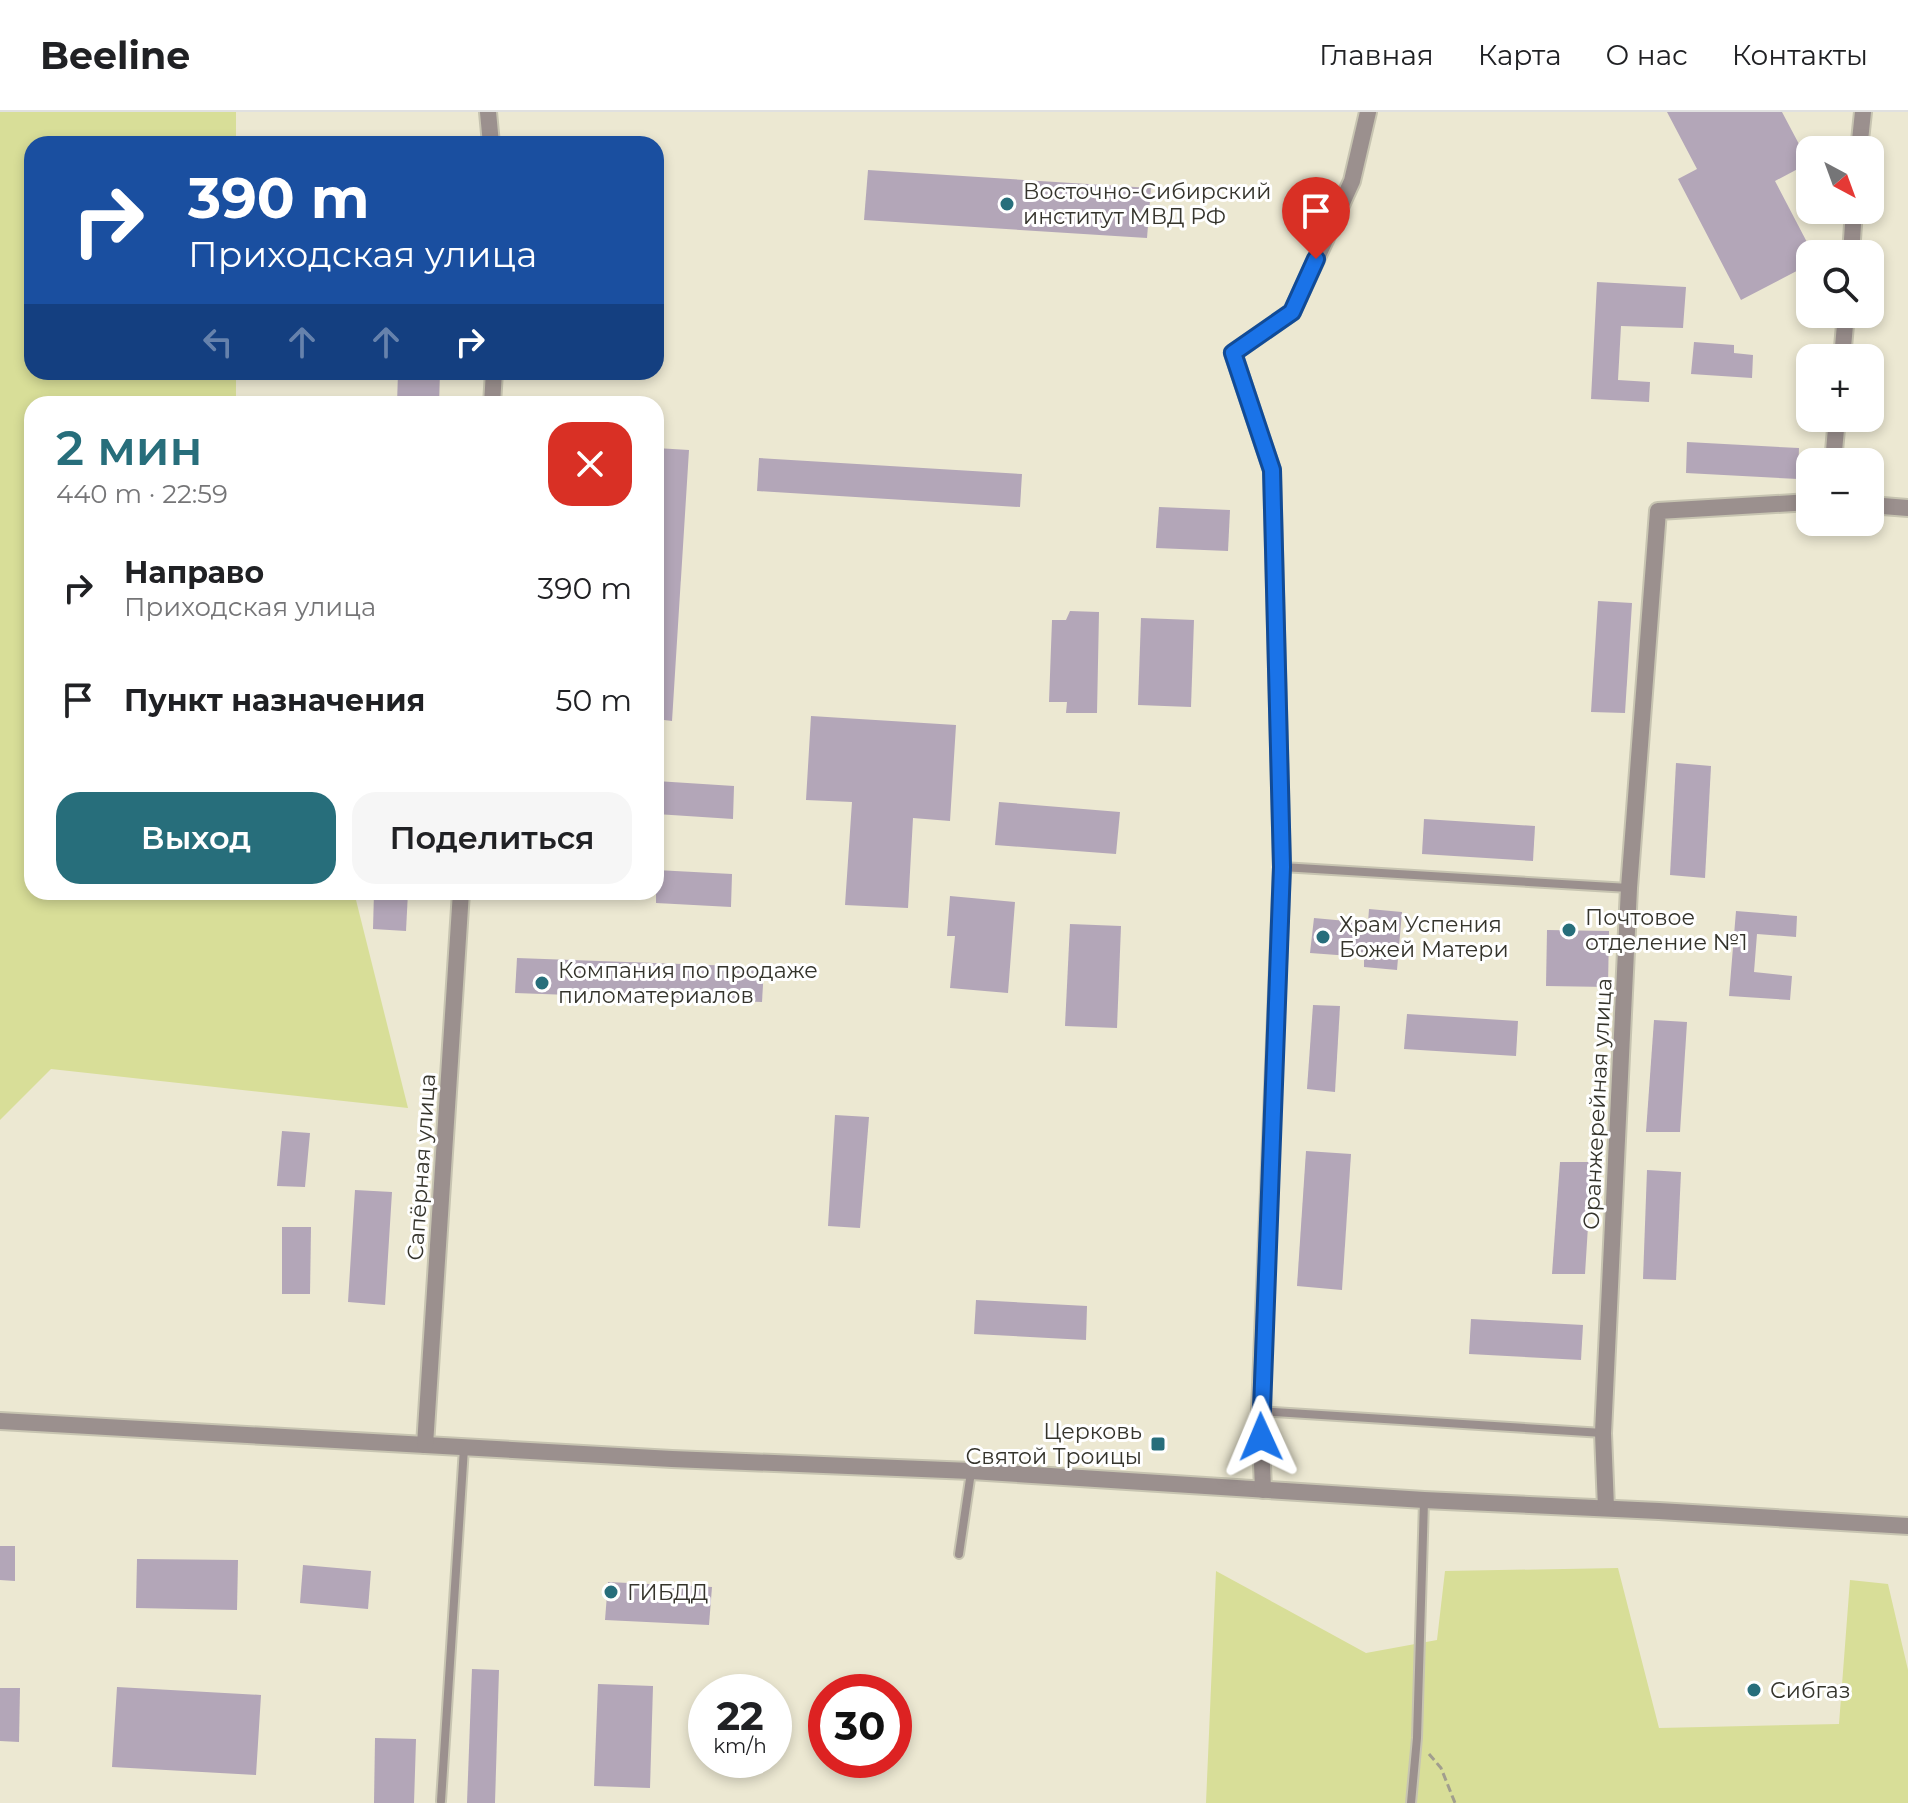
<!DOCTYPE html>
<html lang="ru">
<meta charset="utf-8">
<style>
:root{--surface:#fff;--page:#f6f6f6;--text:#202124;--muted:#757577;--line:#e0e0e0;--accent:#276e7b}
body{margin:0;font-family:Montserrat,sans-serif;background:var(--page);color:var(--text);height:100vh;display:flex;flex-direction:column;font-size:30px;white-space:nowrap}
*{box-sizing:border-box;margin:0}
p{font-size:26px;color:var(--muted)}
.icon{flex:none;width:44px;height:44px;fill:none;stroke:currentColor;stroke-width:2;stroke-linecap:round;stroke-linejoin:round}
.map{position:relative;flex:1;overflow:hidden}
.details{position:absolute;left:24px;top:284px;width:640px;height:504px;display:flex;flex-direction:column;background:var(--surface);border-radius:24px;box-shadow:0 4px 12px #0003}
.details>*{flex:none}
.top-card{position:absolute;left:24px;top:24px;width:640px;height:244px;border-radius:24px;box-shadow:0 4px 12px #0003;background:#1a4fa0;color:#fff;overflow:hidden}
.needle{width:52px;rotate:139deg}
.controls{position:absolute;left:1796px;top:24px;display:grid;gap:16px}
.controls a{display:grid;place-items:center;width:88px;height:88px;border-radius:16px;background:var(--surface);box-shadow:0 4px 12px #0003;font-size:40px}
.speed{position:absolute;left:688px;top:1562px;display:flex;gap:16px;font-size:40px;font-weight:700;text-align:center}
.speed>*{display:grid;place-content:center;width:104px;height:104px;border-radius:50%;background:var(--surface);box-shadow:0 4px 12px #0003;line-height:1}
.speed small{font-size:20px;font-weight:400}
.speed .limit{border:12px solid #d22;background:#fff;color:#111}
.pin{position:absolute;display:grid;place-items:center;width:68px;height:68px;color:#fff;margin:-82px -34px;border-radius:50% 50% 50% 0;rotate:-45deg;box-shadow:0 0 8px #0007}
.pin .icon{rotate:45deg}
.me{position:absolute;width:88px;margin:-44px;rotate:359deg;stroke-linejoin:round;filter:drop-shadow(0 0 6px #0008)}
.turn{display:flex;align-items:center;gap:28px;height:168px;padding:0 32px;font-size:36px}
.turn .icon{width:104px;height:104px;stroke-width:2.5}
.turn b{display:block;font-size:56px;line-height:68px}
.lanes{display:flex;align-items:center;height:76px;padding:0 32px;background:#0003;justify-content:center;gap:40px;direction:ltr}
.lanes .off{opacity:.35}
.round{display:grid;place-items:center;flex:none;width:84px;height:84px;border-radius:24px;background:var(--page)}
.overview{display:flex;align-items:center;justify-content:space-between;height:136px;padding:0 32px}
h1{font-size:48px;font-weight:600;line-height:60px;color:var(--accent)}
.action{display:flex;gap:16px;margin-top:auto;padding:16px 32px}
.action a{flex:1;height:92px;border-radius:24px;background:var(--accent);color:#fff;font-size:32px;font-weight:600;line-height:92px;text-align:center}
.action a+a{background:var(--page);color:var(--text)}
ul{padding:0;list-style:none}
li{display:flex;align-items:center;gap:24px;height:112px;padding:0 32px}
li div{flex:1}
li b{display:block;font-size:30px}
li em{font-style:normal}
header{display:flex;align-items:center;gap:48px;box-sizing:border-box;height:112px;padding:0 40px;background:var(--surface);border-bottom:2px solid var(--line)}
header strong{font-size:38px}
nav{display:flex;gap:44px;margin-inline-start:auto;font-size:28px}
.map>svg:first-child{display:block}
.green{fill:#d8de98}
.building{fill:#b3a6b8}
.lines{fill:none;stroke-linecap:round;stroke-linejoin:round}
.lane-casing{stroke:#c7c4b1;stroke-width:12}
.street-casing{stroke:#c7c4b1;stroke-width:20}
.path{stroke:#a19e8e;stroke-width:3;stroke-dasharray:8 4;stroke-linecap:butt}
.lane{stroke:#9b908e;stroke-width:8}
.street{stroke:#9b908e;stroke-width:16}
.route-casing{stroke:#114b97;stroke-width:20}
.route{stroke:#1a73e8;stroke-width:14}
.poi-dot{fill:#276e7b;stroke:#fff;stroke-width:3}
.labels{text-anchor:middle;stroke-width:6;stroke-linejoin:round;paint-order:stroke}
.poi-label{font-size:22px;fill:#35342c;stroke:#fff;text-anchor:start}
.street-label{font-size:22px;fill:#35342c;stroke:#fff}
</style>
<header>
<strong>Beeline</strong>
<nav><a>Главная</a><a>Карта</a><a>О нас</a><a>Контакты</a></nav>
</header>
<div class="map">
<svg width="1908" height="1691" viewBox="0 0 1908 1691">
<rect width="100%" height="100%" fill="#ece8d2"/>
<!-- green -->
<g class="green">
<polygon points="0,0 236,0 236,32 32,32 32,260 236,260 236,292 32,292 32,780 354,780 408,996 51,957 0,1008"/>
<polygon points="1618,1456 1659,1616 1839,1612 1850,1468 1888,1472 1908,1558 1908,1691 1206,1691 1216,1459 1366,1541 1437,1528 1445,1459"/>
</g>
<!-- building -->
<g class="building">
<polygon points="1667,0 1782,0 1809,51 1775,69 1810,136 1810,152 1741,188 1678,67 1697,57"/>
<polygon points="868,58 1151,76 1147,126 864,108"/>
<polygon points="1597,170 1686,175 1683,216 1621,214 1618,268 1650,270 1649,290 1591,287"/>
<polygon points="1694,230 1734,233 1734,241 1753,243 1752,266 1691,262"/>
<polygon points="398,260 440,260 439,292 397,292"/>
<polygon points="1687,330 1799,336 1798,367 1686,361"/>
<polygon points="656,336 689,338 672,609 656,607"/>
<polygon points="759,346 1022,362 1020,395 757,379"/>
<polygon points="1159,395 1230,398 1228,439 1156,436"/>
<polygon points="1598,489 1632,491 1625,601 1591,600"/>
<polygon points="1070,499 1099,500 1097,601 1066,601 1067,590 1049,590 1052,508 1066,508"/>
<polygon points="1141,506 1194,508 1191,595 1138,593"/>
<polygon points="811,604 956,613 950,709 913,706 908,796 845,793 852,690 806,688"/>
<polygon points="1676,651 1711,654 1705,766 1670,763"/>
<polygon points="656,669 734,674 733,707 656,702"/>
<polygon points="999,690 1120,700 1116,742 995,733"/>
<polygon points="1424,707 1535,714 1533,749 1422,742"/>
<polygon points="656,758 732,762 731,795 656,791"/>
<polygon points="374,780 408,780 406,819 373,817"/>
<polygon points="950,784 1015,790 1008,881 950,876 955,824 947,824"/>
<polygon points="1369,797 1402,800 1397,858 1364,855 1364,845 1310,841 1314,806 1368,811"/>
<polygon points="1736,799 1797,804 1796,825 1757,822 1754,860 1792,864 1790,888 1729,884"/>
<polygon points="1070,812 1121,814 1117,916 1065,914"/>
<polygon points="1547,818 1609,819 1608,875 1546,874"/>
<polygon points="517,846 764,855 762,890 515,881"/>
<polygon points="1313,893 1340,894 1335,980 1307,977"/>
<polygon points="1407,902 1518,909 1516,944 1404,937"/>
<polygon points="1654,908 1687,910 1680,1020 1646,1020"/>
<polygon points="835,1003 869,1005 860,1116 828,1114"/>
<polygon points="282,1019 310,1021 305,1075 277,1074"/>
<polygon points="1306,1039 1351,1042 1342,1178 1297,1174"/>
<polygon points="1560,1050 1592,1050 1585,1162 1552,1162"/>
<polygon points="1647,1058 1681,1060 1676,1168 1643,1167"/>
<polygon points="355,1078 392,1080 385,1193 348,1190"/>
<polygon points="282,1115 311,1115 310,1182 282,1182"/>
<polygon points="976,1188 1087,1194 1086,1228 974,1222"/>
<polygon points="1471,1207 1583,1213 1581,1248 1469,1242"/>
<polygon points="0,1434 15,1434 15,1469 0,1468"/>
<polygon points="137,1447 238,1448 237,1498 136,1496"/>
<polygon points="303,1453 371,1459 368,1497 300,1491"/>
<polygon points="608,1470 712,1475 709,1513 605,1508"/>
<polygon points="472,1557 499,1558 495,1691 467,1691"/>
<polygon points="598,1572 653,1574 650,1676 594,1674"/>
<polygon points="117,1575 261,1583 256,1663 112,1655"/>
<polygon points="0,1576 20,1576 19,1630 0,1629"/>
<polygon points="375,1626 416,1627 414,1691 374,1691"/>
</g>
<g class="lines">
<defs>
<g id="lane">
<polyline points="1282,755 1629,776"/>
<polyline points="1260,1299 1603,1321"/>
<polyline points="959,1442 971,1360"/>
<polyline points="441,1689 464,1336"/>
<polyline points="1411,1691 1417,1626 1424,1389"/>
</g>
<g id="street">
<polyline points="488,0 491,32"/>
<polyline points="1859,38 1863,0"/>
<polyline points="1851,142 1854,98"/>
<polyline points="1842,246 1846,202"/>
<polyline points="492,292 494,260"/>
<polyline points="1833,350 1837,306"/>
<polyline points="1870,393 1908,396"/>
<polyline points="0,1309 672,1347 971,1359 1424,1388 1659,1399 1908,1414"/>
<polyline points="425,1333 461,780"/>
<polyline points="1263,1378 1260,1299 1282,755 1272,358 1233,241 1292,200 1352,69 1368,0"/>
<polyline points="1606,1396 1603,1321 1629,776 1658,399 1810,390"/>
</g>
</defs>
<!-- lane casing -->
<use href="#lane" class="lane-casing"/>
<!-- street casing -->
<use href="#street" class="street-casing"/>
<!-- path -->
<polyline class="path" points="1429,1642 1441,1656 1455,1691"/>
<!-- lane -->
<use href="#lane" class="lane"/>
<!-- street -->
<use href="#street" class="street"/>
</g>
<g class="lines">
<defs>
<polyline id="route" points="1261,1325 1282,755 1272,358 1233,241 1292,200 1316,147"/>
</defs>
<!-- route casing -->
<use href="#route" class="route-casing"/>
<!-- route -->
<use href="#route" class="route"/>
</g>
<!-- markers -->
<g class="poi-dot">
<circle cx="1007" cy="92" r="8"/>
<circle cx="1569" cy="818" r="8"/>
<circle cx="1323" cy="825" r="8"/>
<circle cx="542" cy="871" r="8"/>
<rect x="1150" y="1324" width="16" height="16" rx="4"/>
<circle cx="611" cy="1480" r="8"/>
<circle cx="1754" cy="1578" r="8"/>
</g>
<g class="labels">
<!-- poi labels -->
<g class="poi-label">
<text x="1023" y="87">Восточно-Сибирский<tspan x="1023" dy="25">институт МВД РФ</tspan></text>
<text x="1585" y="813">Почтовое<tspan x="1585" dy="25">отделение №1</tspan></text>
<text x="1339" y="820">Храм Успения<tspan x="1339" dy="25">Божей Матери</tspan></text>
<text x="558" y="866">Компания по продаже<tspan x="558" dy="25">пиломатериалов</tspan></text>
<text x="1142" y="1327" text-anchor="end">Церковь<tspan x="1142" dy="25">Святой Троицы</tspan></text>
<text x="627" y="1488">ГИБДД</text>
<text x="1770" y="1586">Сибгаз</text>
</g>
<!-- street labels -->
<g class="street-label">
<text transform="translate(1597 992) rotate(-87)" y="8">Оранжерейная улица</text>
<text transform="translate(421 1055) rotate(-86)" y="8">Сапёрная улица</text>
</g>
</g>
</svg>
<div class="controls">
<a><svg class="needle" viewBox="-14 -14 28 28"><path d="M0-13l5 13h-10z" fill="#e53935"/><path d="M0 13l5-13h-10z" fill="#757577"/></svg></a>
<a><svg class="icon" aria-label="search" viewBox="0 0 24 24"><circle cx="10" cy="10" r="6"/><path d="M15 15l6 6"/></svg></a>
<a>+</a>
<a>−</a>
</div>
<div class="speed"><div>22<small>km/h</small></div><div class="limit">30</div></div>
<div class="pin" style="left:1316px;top:147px;background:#d93025"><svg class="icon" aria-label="arrive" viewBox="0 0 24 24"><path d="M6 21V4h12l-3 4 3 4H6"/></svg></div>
<svg class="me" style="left:1261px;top:1325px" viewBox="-20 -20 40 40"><path d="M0-17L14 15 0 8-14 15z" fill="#1a73e8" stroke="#fff" stroke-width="4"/></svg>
<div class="top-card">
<div class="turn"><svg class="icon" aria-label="right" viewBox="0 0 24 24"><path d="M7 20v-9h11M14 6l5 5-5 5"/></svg><div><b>390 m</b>Приходская улица</div></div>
<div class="lanes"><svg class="icon off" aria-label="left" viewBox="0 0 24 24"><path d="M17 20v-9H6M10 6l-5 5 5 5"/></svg><svg class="icon off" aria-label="ahead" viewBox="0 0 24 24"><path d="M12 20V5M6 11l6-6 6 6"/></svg><svg class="icon off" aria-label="ahead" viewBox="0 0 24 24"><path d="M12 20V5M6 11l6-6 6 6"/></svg><svg class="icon" aria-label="right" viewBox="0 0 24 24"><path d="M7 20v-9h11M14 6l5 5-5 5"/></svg></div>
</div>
<section class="details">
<div class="overview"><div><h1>2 мин</h1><p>440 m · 22:59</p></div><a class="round" style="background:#d93025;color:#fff"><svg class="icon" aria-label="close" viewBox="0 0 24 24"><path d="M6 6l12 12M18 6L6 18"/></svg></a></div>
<ul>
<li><svg class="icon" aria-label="right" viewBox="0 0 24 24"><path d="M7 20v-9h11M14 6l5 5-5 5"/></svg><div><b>Направо</b><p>Приходская улица</p></div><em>390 m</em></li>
<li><svg class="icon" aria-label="arrive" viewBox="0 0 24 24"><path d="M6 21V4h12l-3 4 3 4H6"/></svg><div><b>Пункт назначения</b></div><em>50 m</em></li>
</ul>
<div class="action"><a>Выход</a><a>Поделиться</a></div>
</section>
</div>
